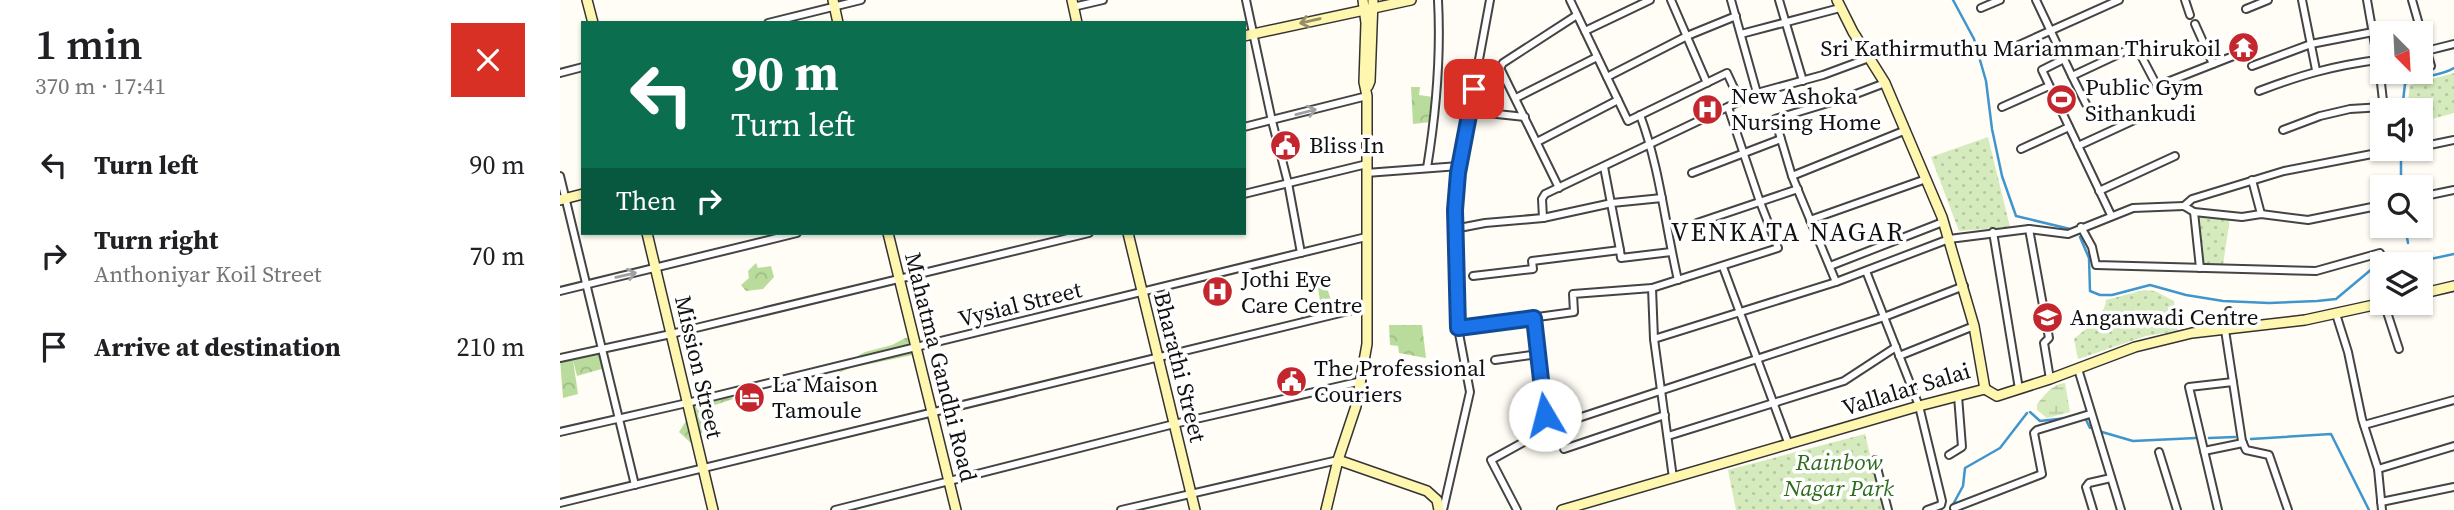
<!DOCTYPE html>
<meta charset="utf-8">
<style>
:root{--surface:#fff;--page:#f2f2f2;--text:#202124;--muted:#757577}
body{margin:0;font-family:"Source Serif 4",serif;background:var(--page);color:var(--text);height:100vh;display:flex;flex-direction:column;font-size:26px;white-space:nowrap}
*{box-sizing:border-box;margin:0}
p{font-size:23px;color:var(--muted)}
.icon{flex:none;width:38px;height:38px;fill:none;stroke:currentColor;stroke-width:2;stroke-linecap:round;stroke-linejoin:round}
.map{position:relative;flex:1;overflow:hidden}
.drawer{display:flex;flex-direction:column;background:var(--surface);width:560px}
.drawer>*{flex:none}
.hud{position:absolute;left:21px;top:21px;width:665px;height:214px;border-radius:0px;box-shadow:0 2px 5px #0004;background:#0b6e4f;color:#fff;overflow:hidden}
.needle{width:46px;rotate:156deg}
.tools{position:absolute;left:1810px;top:21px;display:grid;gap:14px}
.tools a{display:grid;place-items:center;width:63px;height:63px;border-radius:0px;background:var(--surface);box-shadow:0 2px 5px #0004;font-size:35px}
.pin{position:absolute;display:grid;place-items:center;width:60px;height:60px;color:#fff;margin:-30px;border-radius:14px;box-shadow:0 4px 10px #0006}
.me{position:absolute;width:77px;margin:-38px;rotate:352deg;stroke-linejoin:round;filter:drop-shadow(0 0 5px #0008)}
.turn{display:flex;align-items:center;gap:24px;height:147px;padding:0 35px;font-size:32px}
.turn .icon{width:91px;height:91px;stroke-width:2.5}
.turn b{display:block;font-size:49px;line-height:60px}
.then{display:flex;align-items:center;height:66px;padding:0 35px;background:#0003;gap:14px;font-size:26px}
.round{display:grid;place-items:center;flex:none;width:74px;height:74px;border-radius:0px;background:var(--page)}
.head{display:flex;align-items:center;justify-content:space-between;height:119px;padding:0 35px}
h1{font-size:42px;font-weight:600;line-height:52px}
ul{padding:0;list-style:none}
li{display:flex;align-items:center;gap:21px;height:91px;padding:0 35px}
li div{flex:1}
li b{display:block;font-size:26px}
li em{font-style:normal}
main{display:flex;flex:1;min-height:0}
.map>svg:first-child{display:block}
.grass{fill:url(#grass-dots)}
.forest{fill:url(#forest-crowns)}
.wetland{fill:url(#wetland-marsh)}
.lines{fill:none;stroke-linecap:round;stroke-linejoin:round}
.stream{stroke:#3f96cf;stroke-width:2.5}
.street-casing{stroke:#444;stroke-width:10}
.secondary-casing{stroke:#333;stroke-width:12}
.street{stroke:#fff;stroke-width:6}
.secondary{stroke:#fff6b0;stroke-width:9}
.oneway{stroke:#948f68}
.oneway2{stroke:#a0a0a0}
.route-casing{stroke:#114b97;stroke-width:18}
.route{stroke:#1a73e8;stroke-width:12}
.labels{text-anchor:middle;stroke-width:7;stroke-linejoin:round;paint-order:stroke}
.poi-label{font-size:23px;fill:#111;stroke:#fff;text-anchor:start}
.street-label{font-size:23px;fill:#111;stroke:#fff}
.park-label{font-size:23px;font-style:italic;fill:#2f6b1f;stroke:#fff}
.quarter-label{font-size:26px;letter-spacing:2px;fill:#111;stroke:#fff}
</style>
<main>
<section class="drawer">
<div class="head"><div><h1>1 min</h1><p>370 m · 17:41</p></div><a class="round" style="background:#d93025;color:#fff"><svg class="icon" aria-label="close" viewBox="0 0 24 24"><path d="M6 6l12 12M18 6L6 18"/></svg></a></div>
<ul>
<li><svg class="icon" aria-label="left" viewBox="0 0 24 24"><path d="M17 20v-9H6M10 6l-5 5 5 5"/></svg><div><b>Turn left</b></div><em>90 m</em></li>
<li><svg class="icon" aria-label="right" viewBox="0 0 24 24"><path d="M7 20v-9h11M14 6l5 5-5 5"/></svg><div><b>Turn right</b><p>Anthoniyar Koil Street</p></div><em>70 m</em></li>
<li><svg class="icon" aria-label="arrive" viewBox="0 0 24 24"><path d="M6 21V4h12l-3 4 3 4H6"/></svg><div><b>Arrive at destination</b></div><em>210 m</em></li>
</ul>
</section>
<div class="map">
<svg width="1894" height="510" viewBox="0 0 1894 510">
<defs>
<pattern id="grass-dots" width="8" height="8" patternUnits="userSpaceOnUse" patternTransform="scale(1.75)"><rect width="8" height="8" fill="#d5ebbd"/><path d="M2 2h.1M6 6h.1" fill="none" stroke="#b6c8a1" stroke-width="1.8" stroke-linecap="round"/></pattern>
<pattern id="forest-crowns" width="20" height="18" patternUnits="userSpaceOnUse" patternTransform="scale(1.75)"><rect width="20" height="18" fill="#b9dc9c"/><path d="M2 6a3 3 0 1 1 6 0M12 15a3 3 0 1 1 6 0" fill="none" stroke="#9ebc85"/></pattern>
<pattern id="wetland-marsh" width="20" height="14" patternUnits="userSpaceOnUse" patternTransform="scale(1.75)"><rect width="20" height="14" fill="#d5ebbd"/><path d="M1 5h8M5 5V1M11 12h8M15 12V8" fill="none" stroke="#b6c8a1"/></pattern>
</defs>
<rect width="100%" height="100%" fill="#fffdf5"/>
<!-- grass -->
<g class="grass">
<polygon points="1894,73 1894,113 1860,122 1860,110 1847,110 1850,85"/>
<polygon points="1428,137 1450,227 1399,231 1371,157"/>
<polygon points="1638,216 1670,218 1663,265 1643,264"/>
<path d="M1584 290 1595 291 1614 301 1618 331 1586 336 1518 359 1514 339C1525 329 1545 317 1546 300Z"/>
<polygon points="1305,434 1324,510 1176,510 1168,470"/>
</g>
<!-- forest -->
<g class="forest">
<polygon points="851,87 860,87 859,95 873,97 871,122 853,124"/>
<polygon points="196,263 198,268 211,266 214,277 203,289 186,291 181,285 189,278 188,271"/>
<polygon points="765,282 773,306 804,298 804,306 741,321 741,312 761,308 758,287"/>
<polygon points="829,325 862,325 866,358 839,353 838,346 830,345"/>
<polygon points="345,338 351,338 353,355 290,368 281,372 258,366 290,358 294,362 299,355 305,352 332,345"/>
<polygon points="42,351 45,368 17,376 13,360 18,394 3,398 0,359"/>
<polygon points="171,393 173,399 140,410 148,427 131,443 119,432 126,421 127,410 131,417 136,417 132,404"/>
</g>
<!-- wetland -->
<path class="wetland" d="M1505 383 1510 412 1487 418 1477 410V404C1485 395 1492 384 1505 383Z"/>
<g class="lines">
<!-- stream -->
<g class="stream">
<polyline points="1393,0 1414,39 1426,81 1432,129 1442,176 1456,216 1510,229"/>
<path d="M1842 110 1845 84C1860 75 1879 77 1894 68"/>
<polyline points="1841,152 1841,187"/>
<polyline points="1845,226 1848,243"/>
<polyline points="1520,237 1529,258 1530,291 1540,295 1552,295 1590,285 1626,295 1663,301 1709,303 1757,301 1776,299 1813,268 1822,268"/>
<polyline points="1838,264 1845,255"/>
<polyline points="1847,264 1894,254"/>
<polyline points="1470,412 1480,421 1507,418"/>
<polyline points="1524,416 1530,428"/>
<polyline points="1542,432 1573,441 1636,438"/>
<polyline points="1649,438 1675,437"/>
<polyline points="1691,439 1771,434 1809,510"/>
<polyline points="1390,510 1403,486 1405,468 1440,448 1467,413"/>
</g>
<defs>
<g id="street">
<polyline points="686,0 712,121 728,183 741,253"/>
<polyline points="1010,0 1068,121 1167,73 1180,101"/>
<polyline points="1111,0 1147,83"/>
<polyline points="1171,0 1197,93"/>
<polyline points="1219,0 1243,81"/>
<polyline points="1476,0 1512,76 1576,46 1597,86 1676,55"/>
<polyline points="1625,0 1630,15"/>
<polyline points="1742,0 1756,70"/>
<polyline points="1807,0 1820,74 1824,110"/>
<polyline points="1852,0 1871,66"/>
<polyline points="513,7 543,0"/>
<polyline points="1421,8 1440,0"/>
<polyline points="1686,9 1708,0"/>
<polyline points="208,23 301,0"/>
<polyline points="1635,24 1653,64"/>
<polyline points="1025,31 1090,0"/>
<polyline points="1181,34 1280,8"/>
<polyline points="1866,51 1894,44"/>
<polyline points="1441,53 1559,0"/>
<polyline points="1504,59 1482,70 1551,215"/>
<polyline points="1692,66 1751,44 1813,32"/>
<polyline points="0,73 23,67"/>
<polyline points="1512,76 1526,104"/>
<polyline points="1047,77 1127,36 1176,16"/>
<path d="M1699 91C1741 75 1772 66 1817 60"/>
<polyline points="956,98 1037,57"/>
<polyline points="1442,107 1489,86"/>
<polyline points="909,111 965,117"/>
<path d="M1080 115C1100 168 1105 225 1118 280"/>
<polyline points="684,127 807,96"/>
<polyline points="1723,130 1760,116 1790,109 1823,107"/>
<polyline points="977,142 1058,100"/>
<polyline points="1518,146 1583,116"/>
<polyline points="1860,147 1894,140"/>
<polyline points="1461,149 1509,127"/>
<polyline points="1044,167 1060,250"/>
<path d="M867 168C876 113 881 56 878 0"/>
<polyline points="806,173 899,166"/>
<polyline points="1132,173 1221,139"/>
<polyline points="0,176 75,485"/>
<polyline points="1232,176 1346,130"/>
<polyline points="1692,180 1701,214"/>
<polyline points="999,188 940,68 943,63 1017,15"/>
<polyline points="1539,191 1615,156"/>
<polyline points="684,194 807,164"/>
<polyline points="1860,197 1894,190"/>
<polyline points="1624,206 1632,199 1724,171 1838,149"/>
<polyline points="1624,206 1634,212 1682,217 1701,214 1748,220 1822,205"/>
<polyline points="1634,212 1640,268"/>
<polyline points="983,218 982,199 985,194 1197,93 1263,75 1309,58"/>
<polyline points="1250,220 1366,179"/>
<polyline points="1137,223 1238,189"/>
<polyline points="1521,227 1532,247 1536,265 1756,271 1820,253"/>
<polyline points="894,229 925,223 983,218 1052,203 1102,198"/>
<polyline points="1469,229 1489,338 1484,343 1490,379"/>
<polyline points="1433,232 1459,389"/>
<polyline points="1270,266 1383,222"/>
<polyline points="1163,267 1229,445"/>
<polyline points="1306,271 1359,406 1382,501 1381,505 1367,510"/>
<polyline points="913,276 973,269 972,261 1060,250 1061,258 1111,252"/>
<polyline points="1276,282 1232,176 1215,119 1288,97 1325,83"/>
<polyline points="1092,288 1094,339 1113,478"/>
<polyline points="0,291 237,233"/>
<polyline points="1824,303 1839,349"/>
<polyline points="1669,311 1665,330 1682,441 1686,450 1709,455 1728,510"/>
<polyline points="1776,314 1788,352 1802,419 1818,469 1822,510"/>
<polyline points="974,318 985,415 991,427"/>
<polyline points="898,328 1014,312 1013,294 1092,288 1218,248 1200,202 1168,107"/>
<polyline points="1094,339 1276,282 1389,239 1469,229 1508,234 1573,208 1624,206"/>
<polyline points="1339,356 1414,326"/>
<polyline points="0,358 111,334 529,233"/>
<polyline points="935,360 978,354"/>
<polyline points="1518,369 1561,510"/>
<polyline points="1804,425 1894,400"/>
<polyline points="0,432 127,403 806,237"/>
<polyline points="1108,436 1284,381 1336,347"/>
<polyline points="1004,449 1105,415"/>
<polyline points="1644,451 1683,443"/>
<polyline points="1599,452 1617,510"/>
<polyline points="1389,455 1402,447 1398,396"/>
<polyline points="1315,460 1328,510"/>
<polyline points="1818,469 1894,446"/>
<polyline points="1821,502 1894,487"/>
<polyline points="0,503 805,307"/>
<polyline points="1394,508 1482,474 1474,433 1477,430 1530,414"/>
<polyline points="275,510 614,424 802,381"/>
<polyline points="561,510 778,460"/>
<polyline points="883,510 910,392 898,328 894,229 898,173 930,0"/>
<polyline points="957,510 931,460 991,427 1324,317 1404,286"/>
<polyline points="1533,510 1526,487 1529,483 1551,478"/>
<polyline points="1658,510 1629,387 1673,382"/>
</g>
<g id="secondary">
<polyline points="27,0 33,23"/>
<polyline points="273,0 278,23"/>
<polyline points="512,0 517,23"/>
<polyline points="1277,0 1293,32 1325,83 1382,217 1414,326 1425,389"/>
<polyline points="684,36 851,0"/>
<polyline points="808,86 810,81 813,0"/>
<polyline points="0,200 23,194"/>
<polyline points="87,233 153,510"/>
<polyline points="328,233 396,510"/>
<polyline points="568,233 635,510"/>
<polyline points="1860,294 1894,286"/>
<polyline points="1425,389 1437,396 1490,379 1575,347 1632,333 1745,320 1823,303"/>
<polyline points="778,460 867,491 877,500 879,510"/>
<polyline points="766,510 778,460 796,406 807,344 807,96 804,82 806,23 803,0"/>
<polyline points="1002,510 1359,406 1425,389"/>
</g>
</defs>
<!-- street casing -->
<use href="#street" class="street-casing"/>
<!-- secondary casing -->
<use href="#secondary" class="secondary-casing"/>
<!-- street -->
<use href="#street" class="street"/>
<!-- secondary -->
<use href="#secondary" class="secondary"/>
</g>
<!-- one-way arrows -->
<defs><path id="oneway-shaft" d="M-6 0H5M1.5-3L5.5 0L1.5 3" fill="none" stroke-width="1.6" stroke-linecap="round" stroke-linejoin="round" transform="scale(1.75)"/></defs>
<use class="oneway" href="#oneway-shaft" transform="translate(750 21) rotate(167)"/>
<g class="oneway2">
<use href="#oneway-shaft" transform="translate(746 112) rotate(-15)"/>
<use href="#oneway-shaft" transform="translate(66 275) rotate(-13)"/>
</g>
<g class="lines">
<defs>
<polyline id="route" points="914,89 898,173 895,210 898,328 974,318 985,415"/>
</defs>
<!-- route casing -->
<use href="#route" class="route-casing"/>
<!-- route -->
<use href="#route" class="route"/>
</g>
<!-- icons -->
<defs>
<symbol id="temple-disc" viewBox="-11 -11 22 22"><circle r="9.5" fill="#c4262e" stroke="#fff"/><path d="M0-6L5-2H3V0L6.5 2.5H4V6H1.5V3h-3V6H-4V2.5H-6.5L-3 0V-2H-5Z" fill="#fff"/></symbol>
<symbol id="stadium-disc" viewBox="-11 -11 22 22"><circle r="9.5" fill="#c4262e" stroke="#fff"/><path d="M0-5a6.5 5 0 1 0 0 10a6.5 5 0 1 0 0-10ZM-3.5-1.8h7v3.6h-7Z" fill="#fff"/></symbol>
<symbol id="hospital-disc" viewBox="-11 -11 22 22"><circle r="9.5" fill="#c4262e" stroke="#fff"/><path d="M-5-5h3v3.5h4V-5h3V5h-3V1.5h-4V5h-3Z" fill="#fff"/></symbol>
<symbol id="civic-disc" viewBox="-11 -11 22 22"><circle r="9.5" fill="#c4262e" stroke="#fff"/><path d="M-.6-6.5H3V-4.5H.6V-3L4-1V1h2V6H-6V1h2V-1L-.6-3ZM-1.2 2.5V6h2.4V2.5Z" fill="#fff"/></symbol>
<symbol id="school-disc" viewBox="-11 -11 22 22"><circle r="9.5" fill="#c4262e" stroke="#fff"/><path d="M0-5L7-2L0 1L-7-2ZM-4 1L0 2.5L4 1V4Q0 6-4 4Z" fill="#fff"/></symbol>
<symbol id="hotel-disc" viewBox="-11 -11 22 22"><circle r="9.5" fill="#c4262e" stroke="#fff"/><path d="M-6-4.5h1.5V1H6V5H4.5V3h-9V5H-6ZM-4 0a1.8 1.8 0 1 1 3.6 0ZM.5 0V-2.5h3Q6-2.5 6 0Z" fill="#fff"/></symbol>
</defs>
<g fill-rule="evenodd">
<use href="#temple-disc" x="1666" y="30" width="35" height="35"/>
<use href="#stadium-disc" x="1484" y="82" width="35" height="35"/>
<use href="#hospital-disc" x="1130" y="92" width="35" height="35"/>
<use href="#civic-disc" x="708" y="128" width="35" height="35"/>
<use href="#hospital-disc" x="640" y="274" width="35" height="35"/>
<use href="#school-disc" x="1470" y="300" width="35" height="35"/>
<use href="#civic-disc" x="714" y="364" width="35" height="35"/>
<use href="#hotel-disc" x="172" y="380" width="35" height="35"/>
</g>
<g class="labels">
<!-- poi labels -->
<g class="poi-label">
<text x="1661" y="56" text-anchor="end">Sri Kathirmuthu Mariamman Thirukoil</text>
<text x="1525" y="95">Public Gym<tspan x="1525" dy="26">Sithankudi</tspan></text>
<text x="1171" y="104">New Ashoka<tspan x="1171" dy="26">Nursing Home</tspan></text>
<text x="749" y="153">Bliss In</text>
<text x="681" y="287">Jothi Eye<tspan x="681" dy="26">Care Centre</tspan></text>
<text x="1510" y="325">Anganwadi Centre</text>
<text x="754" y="376">The Professional<tspan x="754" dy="26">Couriers</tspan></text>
<text x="212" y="392">La Maison<tspan x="212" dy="26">Tamoule</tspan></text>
</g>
<!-- street labels -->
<g class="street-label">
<text transform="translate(460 304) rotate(-14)" y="8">Vysial Street</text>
<text transform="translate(139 367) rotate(77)" y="8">Mission Street</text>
<text transform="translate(381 367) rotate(76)" y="8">Mahatma Gandhi Road</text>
<text transform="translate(620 367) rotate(76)" y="8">Bharathi Street</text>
<text transform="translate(1346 389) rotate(-17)" y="8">Vallalar Salai</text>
</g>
<!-- park labels -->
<g class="park-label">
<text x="1279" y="470">Rainbow<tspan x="1279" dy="26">Nagar Park</tspan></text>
</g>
<!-- quarter labels -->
<g class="quarter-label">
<text x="1228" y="241">VENKATA NAGAR</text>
</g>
</g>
</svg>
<div class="tools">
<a><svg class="needle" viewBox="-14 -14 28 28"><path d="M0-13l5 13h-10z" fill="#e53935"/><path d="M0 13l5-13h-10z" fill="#757577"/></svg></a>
<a><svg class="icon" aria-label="sound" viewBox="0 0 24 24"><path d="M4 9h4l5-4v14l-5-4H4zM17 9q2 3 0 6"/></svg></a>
<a><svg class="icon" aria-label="search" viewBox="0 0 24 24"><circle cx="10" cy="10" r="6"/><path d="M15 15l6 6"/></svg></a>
<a><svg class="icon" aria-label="layers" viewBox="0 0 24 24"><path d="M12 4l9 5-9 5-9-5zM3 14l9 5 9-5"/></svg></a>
</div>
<div class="pin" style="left:914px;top:89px;background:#d93025"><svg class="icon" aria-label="arrive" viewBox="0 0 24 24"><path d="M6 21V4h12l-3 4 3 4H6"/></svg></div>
<svg class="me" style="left:985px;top:415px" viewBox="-20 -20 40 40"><circle r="19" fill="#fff"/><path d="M0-13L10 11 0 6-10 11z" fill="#1a73e8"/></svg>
<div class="hud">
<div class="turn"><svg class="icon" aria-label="left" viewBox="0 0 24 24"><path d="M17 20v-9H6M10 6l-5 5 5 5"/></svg><div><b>90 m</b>Turn left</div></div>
<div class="then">Then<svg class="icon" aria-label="right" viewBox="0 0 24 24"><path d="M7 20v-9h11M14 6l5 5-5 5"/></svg></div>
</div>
</div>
</main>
